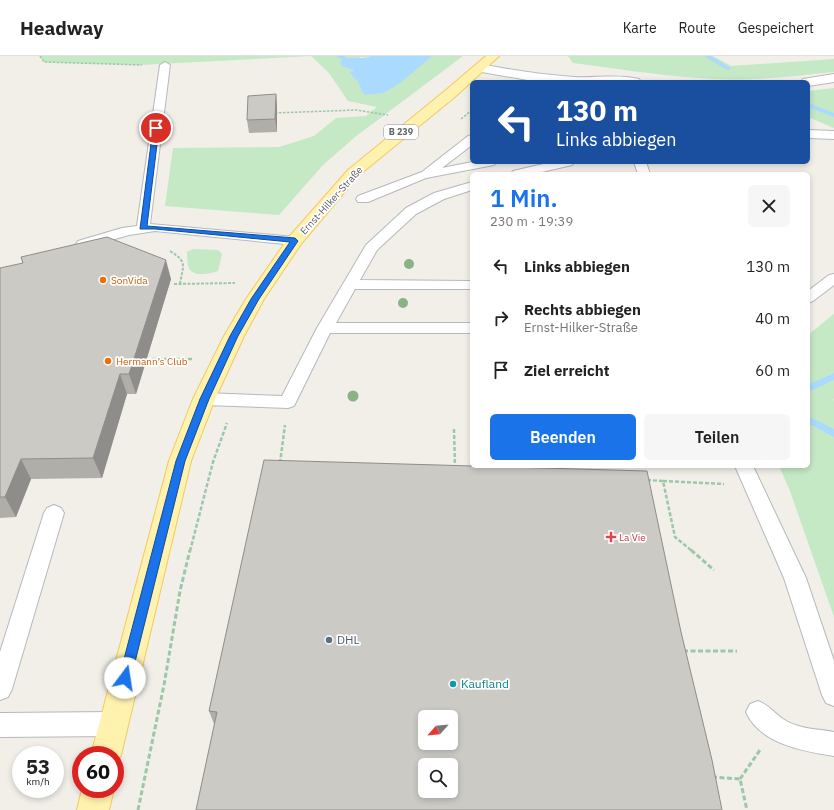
<!DOCTYPE html>
<html lang="de">
<meta charset="utf-8">
<style>
:root{--surface:#fff;--page:#f6f6f6;--text:#222;--muted:#767676;--line:#e0e0e0;--accent:#1a73e8}
body{margin:0;font-family:"IBM Plex Sans",sans-serif;background:var(--page);color:var(--text);height:100vh;display:flex;flex-direction:column;font-size:15px;white-space:nowrap}
*{box-sizing:border-box;margin:0}
p{font-size:13px;color:var(--muted)}
.icon{flex:none;width:22px;height:22px;fill:none;stroke:currentColor;stroke-width:2;stroke-linecap:round;stroke-linejoin:round}
.map{position:relative;flex:1;overflow:hidden}
.sheet{position:absolute;left:470px;top:116px;width:340px;height:296px;display:flex;flex-direction:column;background:var(--surface);border-radius:6px;box-shadow:0 2px 6px #0003}
.sheet>*{flex:none}
.top-card{position:absolute;left:470px;top:24px;width:340px;height:84px;border-radius:6px;box-shadow:0 2px 6px #0003;background:#1a4fa0;color:#fff;overflow:hidden}
.needle{width:26px;rotate:243deg}
.buttons{position:absolute;left:418px;top:654px;display:grid;gap:8px}
.buttons a{display:grid;place-items:center;width:40px;height:40px;border-radius:6px;background:var(--surface);box-shadow:0 2px 6px #0003;font-size:20px}
.speed{position:absolute;left:12px;top:690px;display:flex;gap:8px;font-size:20px;font-weight:700;text-align:center}
.speed>*{display:grid;place-content:center;width:52px;height:52px;border-radius:50%;background:var(--surface);box-shadow:0 2px 6px #0003;line-height:1}
.speed small{font-size:10px;font-weight:400}
.speed .limit{border:6px solid #d22;background:#fff;color:#111}
.pin{position:absolute;display:grid;place-items:center;width:34px;height:34px;color:#fff;margin:-17px;border:2px solid #fff;border-radius:50%;box-shadow:0 1px 4px #0007}
.me{position:absolute;width:44px;margin:-22px;rotate:14deg;stroke-linejoin:round;filter:drop-shadow(0 0 3px #0008)}
.turn{display:flex;align-items:center;gap:14px;height:84px;padding:0 20px;font-size:18px}
.turn .icon{width:52px;height:52px;stroke-width:2.5}
.turn b{display:block;font-size:28px;line-height:34px}
.round{display:grid;place-items:center;flex:none;width:42px;height:42px;border-radius:6px;background:var(--page)}
.headline{display:flex;align-items:center;justify-content:space-between;height:68px;padding:0 20px}
h1{font-size:24px;font-weight:600;line-height:30px;color:var(--accent)}
.cta{display:flex;gap:8px;margin-top:auto;padding:8px 20px}
.cta a{flex:1;height:46px;border-radius:6px;background:var(--accent);color:#fff;font-size:16px;font-weight:600;line-height:46px;text-align:center}
.cta a+a{background:var(--page);color:var(--text)}
ul{padding:0;list-style:none}
li{display:flex;align-items:center;gap:12px;height:52px;padding:0 20px}
li div{flex:1}
li b{display:block;font-size:15px}
li em{font-style:normal}
header{display:flex;align-items:center;gap:24px;box-sizing:border-box;height:56px;padding:0 20px;background:var(--surface);border-bottom:1px solid var(--line)}
header strong{font-size:19px}
nav{display:flex;gap:22px;margin-inline-start:auto;font-size:14px}
.map>svg:first-child{display:block}
.green{fill:#c5e8c5}
.water{fill:#aadaff}
.lines{fill:none;stroke-linecap:round;stroke-linejoin:round}
.stream{fill:#aadaff;fill-rule:evenodd}
.lane-casing{stroke:#b5b8bc;stroke-width:2}
.secondary-casing{stroke:#b6babf;stroke-width:2}
.primary-casing{stroke:#f2c960;stroke-width:2}
.path-far3{stroke:#9cc7a9;stroke-width:1.5;stroke-dasharray:2.5 1.5;stroke-linecap:butt}
.path-far2{stroke:#9cc7a9;stroke-width:2;stroke-dasharray:3 1.5;stroke-linecap:butt}
.path-far1{stroke:#9cc7a9;stroke-width:2.5;stroke-dasharray:4 2;stroke-linecap:butt}
.path{stroke:#9cc7a9;stroke-width:3;stroke-dasharray:5 2.5;stroke-linecap:butt}
.lane{fill:#fff;fill-rule:evenodd}
.secondary{fill:#fff;fill-rule:evenodd}
.primary{fill:#fff2af;fill-rule:evenodd}
.tree{fill:#89b387}
.wall{fill:#afaea9}
.shaded-wall{fill:#8f8d8a}
.building{fill:#cccac5;stroke:#8f8d8a;fill-rule:evenodd}
.route{fill:#1a73e8;stroke:#114b97}
.food-dot{fill:#e8710a;stroke:#fff;stroke-width:1.5}
.health-dot{fill:#e0444e;stroke:#fff;stroke-width:1.5}
.service-dot{fill:#5c6f8a;stroke:#fff;stroke-width:1.5}
.culture-dot{fill:#0f9aa8;stroke:#fff;stroke-width:1.5}
.labels{text-anchor:middle;stroke-width:3.5;stroke-linejoin:round;paint-order:stroke}
.shield{fill:#fff;stroke:#8f9295;stroke-width:1}
.shield-label{font-size:9px;font-weight:bold;fill:#5f6368}
.street-label{font-size:10px;fill:#5f6368;stroke:#fff}
.food-label{font-size:10px;fill:#c56008;stroke:#fff;text-anchor:start}
.health-label{font-size:10px;fill:#be3a42;stroke:#fff;text-anchor:start}
.near-service-label{font-size:12px;fill:#4e5e75;stroke:#fff;text-anchor:start}
.near-culture-label{font-size:12px;fill:#0d838f;stroke:#fff;text-anchor:start}
</style>
<header>
<strong>Headway</strong>
<nav><a>Karte</a><a>Route</a><a>Gespeichert</a></nav>
</header>
<div class="map">
<svg width="834" height="754" viewBox="0 0 834 754">
<rect width="100%" height="100%" fill="#f1efe8"/>
<!-- green -->
<g class="green">
<polygon points="40,0 371,0 367,2 360,1 354,14 349,16 358,26 417,12 432,0 463,0 355,81 323,109 279,159 165,150 173,92 279,91 314,80 336,62 366,60 377,51 348,45 329,17 311,0 140,9 44,6"/>
<path d="M568 0H713L731 10 834 3V16C795 20 755 25 715 23 668 21 620 13 573 7Z"/>
<polygon points="834,32 834,72 808,61 808,35"/>
<path d="M193 193 218 194 222 198 218 215C212 217 208 218 202 218 186 218 188 209 187 196Z"/>
<polygon points="834,258 834,342 833,343 834,345 834,561 790,435 779,410 808,410 808,279"/>
</g>
<!-- water -->
<polygon class="water" points="371,0 432,0 400,27 383,37 364,39 358,26 349,16 354,14 342,10 340,6 344,2 367,2"/>
<g class="lines">
<!-- stream -->
<g class="stream">
<polygon points="335,0 344,0 347,2 344,4"/>
<polygon points="704,0 711,0 732,13 727,14"/>
<polygon points="808,47 834,57 834,61 808,51"/>
<polygon points="834,317 834,324 808,336 808,329"/>
<polygon points="808,360 834,373 834,381 808,367"/>
</g>
<defs>
<g id="lane">
<polygon points="165,6 170,9 150,168 295,181 300,182 302,185 300,188 295,189 155,175 129,179 83,192 78,191 76,188 78,185 122,172 137,170 160,9"/>
<polygon points="808,74 834,75 834,83 808,82"/>
<polygon points="472,79 472,89 442,112 472,106 496,106 494,109 426,122 368,146 358,146 356,143 358,140 422,116 468,80"/>
<polygon points="552,106 574,106 572,109 533,118 511,118 513,115"/>
<polygon points="634,106 646,106 650,118 638,118"/>
<polygon points="472,126 472,134 444,143 416,158 377,194 360,224 472,225 472,233 355,233 336,267 472,267 472,277 330,277 294,350 288,352 204,349 198,347 195,343 198,339 204,337 282,340 317,272 366,189 406,152 434,137"/>
<polygon points="834,218 834,229 813,245 808,247 808,235 829,219"/>
<polygon points="735,410 753,410 806,522 834,605 834,650 826,647 822,639 784,522"/>
<polygon points="54,449 61,452 64,457 12,633 8,641 0,644 0,596 44,457 47,452"/>
<path d="M758 645C769 649 774 657 783 663 797 673 818 673 834 676V700C803 695 760 688 746 656L750 648Z"/>
<polygon points="113,656 122,660 125,668 122,676 113,680 0,681 0,657"/>
</g>
<g id="secondary">
<path d="M480 8C511 14 542 19 574 21 596 22 618 18 639 23L641 26H539L476 15 474 12 476 9Z"/>
<polygon points="834,18 834,26 808,30 808,26 801,26 803,23"/>
</g>
<g id="primary">
<polygon points="486,0 499,0 456,40 358,120 301,188 264,243 244,280 215,343 191,405 121,699 115,710 115,699 91,699 169,405 193,343 224,280 246,243 289,181 348,114 446,34"/>
<polygon points="82,733 114,733 109,754 77,754"/>
</g>
</defs>
<!-- lane casing -->
<use href="#lane" class="lane-casing"/>
<!-- secondary casing -->
<use href="#secondary" class="secondary-casing"/>
<!-- primary casing -->
<use href="#primary" class="primary-casing"/>
<!-- path-far3 -->
<g class="path-far3">
<polyline points="40,0 44,6 142,9"/>
<polyline points="275,57 356,54 388,59"/>
<polyline points="461,63 472,54"/>
</g>
<!-- path-far2 -->
<g class="path-far2">
<path d="M170 195C188 206 183 209 180 228"/>
<polyline points="174,228 235,227"/>
</g>
<!-- path-far1 -->
<g class="path-far1">
<polyline points="152,303 193,303"/>
<polyline points="454,373 455,412"/>
<polyline points="280,407 285,369"/>
<polyline points="647,424 663,425 675,481 692,495"/>
<polyline points="663,425 724,428"/>
<polyline points="190,495 213,406 227,367"/>
</g>
<!-- path -->
<g class="path">
<polyline points="691,494 714,514"/>
<polyline points="683,595 737,595"/>
<polyline points="712,721 740,723 747,754"/>
<polyline points="740,723 760,694"/>
<polyline points="138,754 164,629 180,535 190,494"/>
</g>
<!-- lane -->
<use href="#lane" class="lane"/>
<!-- secondary -->
<use href="#secondary" class="secondary"/>
<!-- primary -->
<use href="#primary" class="primary"/>
</g>
<!-- trees -->
<g class="tree">
<circle cx="409" cy="208" r="5"/>
<circle cx="403" cy="247" r="5"/>
<circle cx="353" cy="340" r="5.5"/>
</g>
<!-- wall -->
<g class="wall">
<polygon points="276,38 277,51 277,76 249,77 247,64"/>
<polygon points="0,212 171,223 136,338 127,338 102,422 31,423 16,461 0,462"/>
<polygon points="681,576 214,668 209,655"/>
</g>
<!-- shaded-wall -->
<g class="shaded-wall">
<polygon points="276,38 277,51 277,76 275,63"/>
<polygon points="166,204 171,223 136,338 129,318"/>
<polygon points="120,318 127,338 102,422 93,402"/>
<polygon points="21,403 31,423 16,461 5,441"/>
</g>
<!-- building -->
<g class="building">
<polygon points="276,38 275,63 247,64 248,40"/>
<polygon points="107,181 166,204 129,318 120,318 93,402 21,403 5,441 0,441 0,212 23,207 21,201"/>
<path d="M264 404 647 415 681 576 712 704 722 754H196L217 656 209 655ZM425 661H451V687H425ZM425 709H451V735H425Z"/>
</g>
<!-- route -->
<polygon class="route" points="156,70 159,72 147,170 295,182 298,185 259,243 238,280 209,343 185,405 131,622 129,625 125,627 121,625 119,622 176,405 200,343 230,280 251,243 290,186 155,173 140,173 153,72"/>
<!-- markers -->
<g class="food-dot">
<circle cx="103" cy="224" r="4"/>
<circle cx="108" cy="305" r="4"/>
</g>
<path class="health-dot" d="M609 475h4v4h4v4h-4v4h-4v-4h-4v-4h4z"/>
<circle class="service-dot" cx="329" cy="584" r="4"/>
<circle class="culture-dot" cx="453" cy="628" r="4"/>
<g class="labels">
<!-- shield labels -->
<rect class="shield" x="384" y="69" width="34" height="14" rx="3"/>
<g class="shield-label">
<text x="401" y="79">B 239</text>
</g>
<!-- street labels -->
<g class="street-label">
<text transform="translate(331 144) rotate(-48)" y="4">Ernst-Hilker-Straße</text>
</g>
<!-- food labels -->
<g class="food-label">
<text x="111" y="228">SonVida</text>
<text x="116" y="309">Hermann’s Club</text>
</g>
<!-- health labels -->
<g class="health-label">
<text x="619" y="485">La Vie</text>
</g>
<!-- near-service labels -->
<g class="near-service-label">
<text x="337" y="588">DHL</text>
</g>
<!-- near-culture labels -->
<g class="near-culture-label">
<text x="461" y="632">Kaufland</text>
</g>
</g>
</svg>
<div class="buttons">
<a><svg class="needle" viewBox="-14 -14 28 28"><path d="M0-13l5 13h-10z" fill="#e53935"/><path d="M0 13l5-13h-10z" fill="#767676"/></svg></a>
<a><svg class="icon" aria-label="search" viewBox="0 0 24 24"><circle cx="10" cy="10" r="6"/><path d="M15 15l6 6"/></svg></a>
</div>
<div class="speed"><div>53<small>km/h</small></div><div class="limit">60</div></div>
<div class="pin" style="left:156px;top:72px;background:#d93025"><svg class="icon" aria-label="arrive" viewBox="0 0 24 24"><path d="M6 21V4h12l-3 4 3 4H6"/></svg></div>
<svg class="me" style="left:125px;top:622px" viewBox="-20 -20 40 40"><circle r="19" fill="#fff"/><path d="M0-13L10 11 0 6-10 11z" fill="#1a73e8"/></svg>
<div class="top-card">
<div class="turn"><svg class="icon" aria-label="left" viewBox="0 0 24 24"><path d="M17 20v-9H6M10 6l-5 5 5 5"/></svg><div><b>130 m</b>Links abbiegen</div></div>
</div>
<section class="sheet">
<div class="headline"><div><h1>1 Min.</h1><p>230 m · 19:39</p></div><a class="round"><svg class="icon" aria-label="close" viewBox="0 0 24 24"><path d="M6 6l12 12M18 6L6 18"/></svg></a></div>
<ul>
<li><svg class="icon" aria-label="left" viewBox="0 0 24 24"><path d="M17 20v-9H6M10 6l-5 5 5 5"/></svg><div><b>Links abbiegen</b></div><em>130 m</em></li>
<li><svg class="icon" aria-label="right" viewBox="0 0 24 24"><path d="M7 20v-9h11M14 6l5 5-5 5"/></svg><div><b>Rechts abbiegen</b><p>Ernst-Hilker-Straße</p></div><em>40 m</em></li>
<li><svg class="icon" aria-label="arrive" viewBox="0 0 24 24"><path d="M6 21V4h12l-3 4 3 4H6"/></svg><div><b>Ziel erreicht</b></div><em>60 m</em></li>
</ul>
<div class="cta"><a>Beenden</a><a>Teilen</a></div>
</section>
</div>
